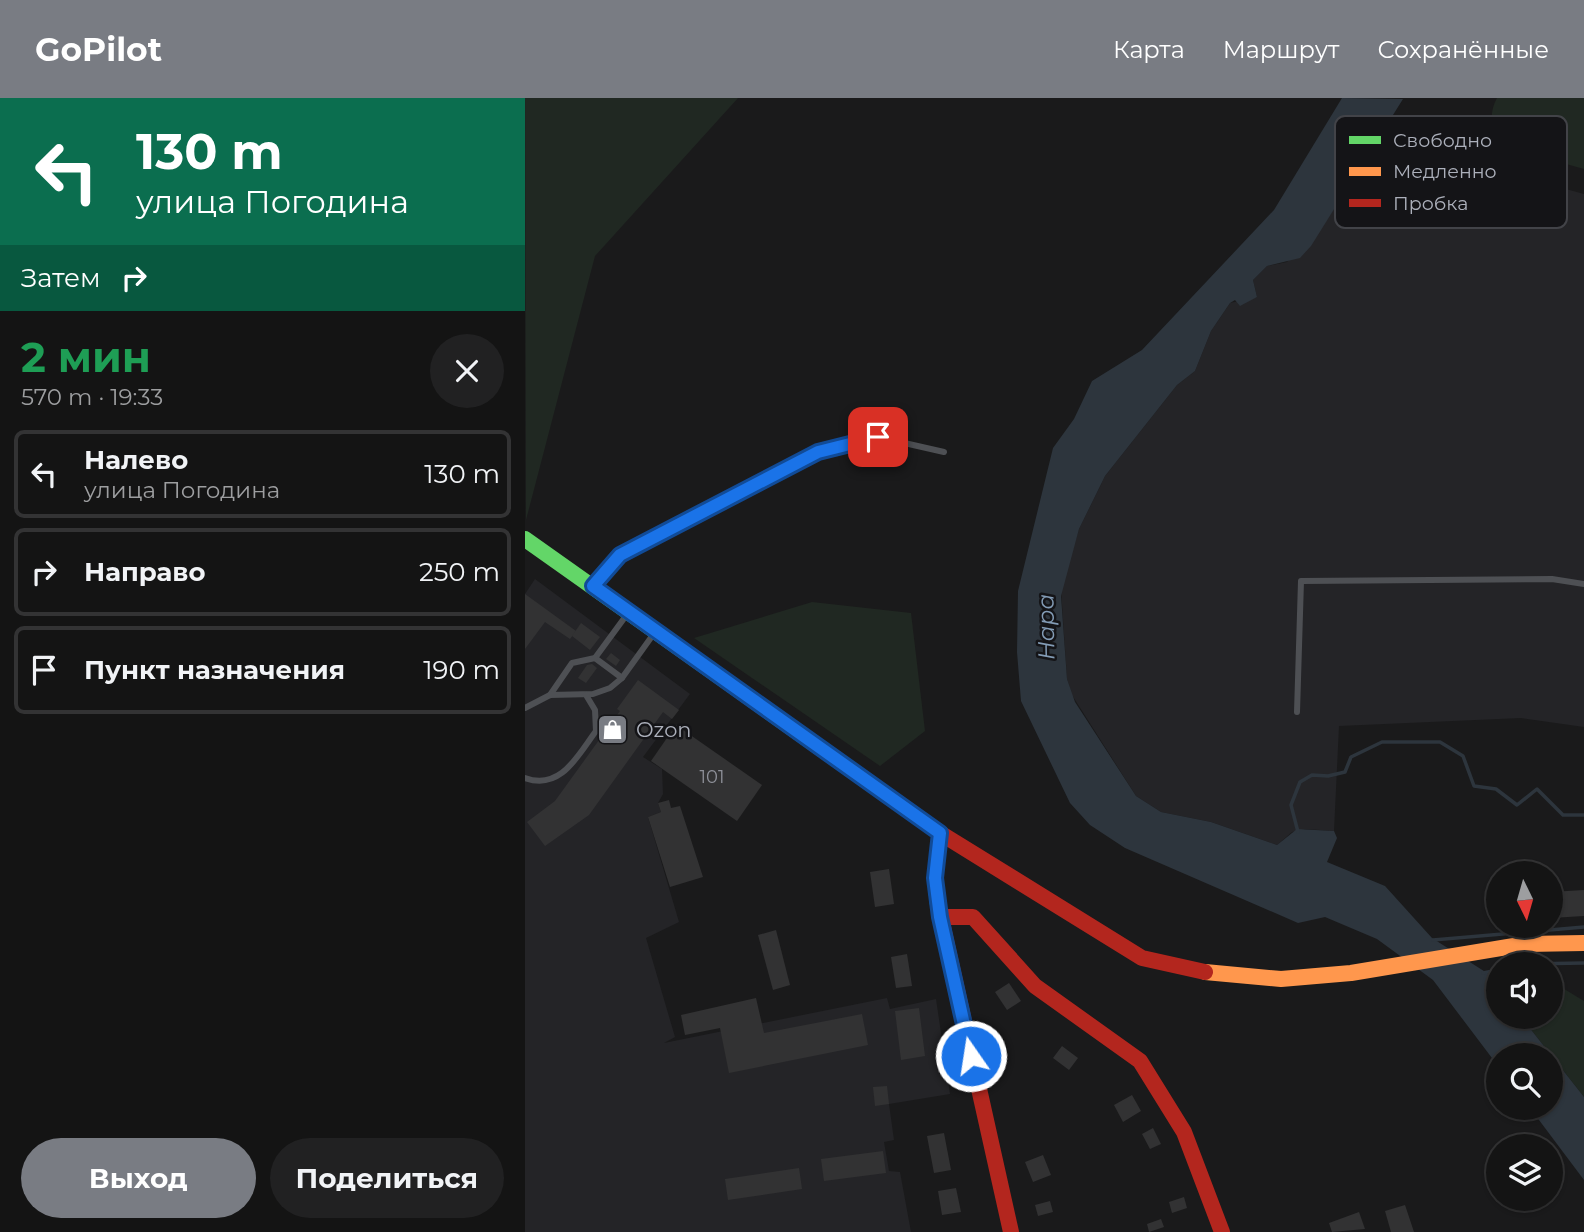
<!DOCTYPE html>
<html lang="ru">
<meta charset="utf-8">
<style>
:root{--surface:#141414;--page:#212122;--text:#f1f3f6;--muted:#9d9ea0;--line:#333334;--accent:#797c83}
body{margin:0;font-family:Montserrat,sans-serif;background:var(--page);color:var(--text);height:100vh;display:flex;flex-direction:column;font-size:26px;white-space:nowrap}
*{box-sizing:border-box;margin:0}
p{font-size:23px;color:var(--muted)}
.icon{flex:none;width:38px;height:38px;fill:none;stroke:currentColor;stroke-width:2;stroke-linecap:round;stroke-linejoin:round}
.map{position:relative;flex:1;overflow:hidden}
.drawer{display:flex;flex-direction:column;background:var(--surface);width:525px}
.drawer>*{flex:none}
.top-card{background:#0b6e4f;color:#fff;overflow:hidden}
.needle{width:46px;rotate:175deg}
.fabs{position:absolute;left:961px;top:763px;display:grid;gap:14px}
.fabs a{display:grid;place-items:center;width:77px;height:77px;border-radius:50%;background:var(--surface);box-shadow:0 2px 5px #0004,0 0 0 2px var(--line);font-size:35px}
.pin{position:absolute;display:grid;place-items:center;width:60px;height:60px;color:#fff;margin:-30px;border-radius:14px;box-shadow:0 4px 10px #0006}
.me{position:absolute;width:77px;margin:-38px;rotate:347deg;stroke-linejoin:round;filter:drop-shadow(0 0 5px #0008)}
.turn{display:flex;align-items:center;gap:24px;height:147px;padding:0 21px;font-size:32px}
.turn .icon{width:91px;height:91px;stroke-width:2.5}
.turn b{display:block;font-size:49px;line-height:60px}
.then{display:flex;align-items:center;height:66px;padding:0 21px;background:#0003;gap:14px;font-size:26px}
.round{display:grid;place-items:center;flex:none;width:74px;height:74px;border-radius:37px;background:var(--page)}
.summary{display:flex;align-items:center;justify-content:space-between;height:119px;padding:0 21px}
h1{font-size:42px;font-weight:700;line-height:52px;color:#1e9e55}
.button{display:flex;gap:14px;margin-top:auto;padding:14px 21px}
.button a{flex:1;height:80px;border-radius:42px;background:var(--accent);color:#fff;font-size:28px;font-weight:700;line-height:80px;text-align:center}
.button a+a{background:var(--page);color:var(--text)}
ul{padding:0;list-style:none}
li{display:flex;align-items:center;gap:21px;height:88px;margin:0 14px 10px;padding:0 7px;border:4px solid var(--line);border-radius:10px}
li div{flex:1}
li b{display:block;font-size:26px}
li em{font-style:normal}
header{display:flex;align-items:center;gap:42px;box-sizing:border-box;height:98px;padding:0 35px;background:var(--accent);color:#fff}
header strong{font-size:33px}
nav{display:flex;gap:38px;margin-inline-start:auto;font-size:24px}
main{display:flex;flex:1;min-height:0}
.map>svg:first-child{display:block}
.built{fill:#242427}
.green{fill:#202822}
.water{fill:#2d353d}
.lines{fill:none;stroke-linecap:round;stroke-linejoin:round}
.stream{stroke:#2d353d;stroke-width:3.5}
.building{fill:#323233}
.lane{stroke:#4e5054;stroke-width:6}
.fast{stroke:#63d668;stroke-width:16}
.slow{stroke:#ff974d;stroke-width:16}
.jam{stroke:#b3261e;stroke-width:16}
.route-casing{stroke:#114b97;stroke-width:18}
.route{stroke:#1a73e8;stroke-width:12}
.labels{text-anchor:middle;stroke-width:5;stroke-linejoin:round;paint-order:stroke}
.number-label{font-size:18px;fill:#8e9099}
.poi-label{font-size:21px;fill:#acb0bb;stroke:#141417;text-anchor:start}
.water-label{font-size:23px;font-style:italic;fill:#839cb6;stroke:#141417}
.key{fill:#141417;stroke:#424348;stroke-width:2}
.key-label{font-size:19px;fill:#acb0bb}
</style>
<header>
<strong>GoPilot</strong>
<nav><a>Карта</a><a>Маршрут</a><a>Сохранённые</a></nav>
</header>
<main>
<section class="drawer">
<div class="top-card">
<div class="turn"><svg class="icon" aria-label="left" viewBox="0 0 24 24"><path d="M17 20v-9H6M10 6l-5 5 5 5"/></svg><div><b>130 m</b>улица Погодина</div></div>
<div class="then">Затем<svg class="icon" aria-label="right" viewBox="0 0 24 24"><path d="M7 20v-9h11M14 6l5 5-5 5"/></svg></div>
</div>
<div class="summary"><div><h1>2 мин</h1><p>570 m · 19:33</p></div><a class="round"><svg class="icon" aria-label="close" viewBox="0 0 24 24"><path d="M6 6l12 12M18 6L6 18"/></svg></a></div>
<ul>
<li><svg class="icon" aria-label="left" viewBox="0 0 24 24"><path d="M17 20v-9H6M10 6l-5 5 5 5"/></svg><div><b>Налево</b><p>улица Погодина</p></div><em>130 m</em></li>
<li><svg class="icon" aria-label="right" viewBox="0 0 24 24"><path d="M7 20v-9h11M14 6l5 5-5 5"/></svg><div><b>Направо</b></div><em>250 m</em></li>
<li><svg class="icon" aria-label="arrive" viewBox="0 0 24 24"><path d="M6 21V4h12l-3 4 3 4H6"/></svg><div><b>Пункт назначения</b></div><em>190 m</em></li>
</ul>
<div class="button"><a>Выход</a><a>Поделиться</a></div>
</section>
<div class="map">
<svg width="1059" height="1134" viewBox="0 0 1059 1134">
<rect width="100%" height="100%" fill="#1a1a1b"/>
<!-- built -->
<g class="built">
<polygon points="855,40 1059,96 1059,629 996,620 814,628 809,733 780,731 767,734 752,747 686,724 636,714 611,698 547,597 542,581 536,491 554,431 580,378 652,287 670,273 686,233 705,205 732,199 728,182 742,168 762,164 797,129"/>
<polygon points="10,481 165,596 118,659 137,671 138,696 133,705 136,714 123,719 154,824 121,840 150,939 139,945 362,900 365,911 411,901 425,996 364,1006 369,1042 359,1044 364,1073 375,1074 386,1134 0,1134 0,496"/>
</g>
<!-- green -->
<g class="green">
<polygon points="0,0 213,0 70,158 1,422"/>
<path d="M972 0H1059V71L973 47C967 31 963 16 972 0Z"/>
<polygon points="287,504 386,515 400,633 355,668 169,540"/>
<polygon points="1026,883 1059,903 1059,999 996,919 1026,919"/>
</g>
<!-- water -->
<polygon class="water" points="817,0 878,1 786,148 775,160 742,168 728,182 732,199 715,208 710,202 705,205 686,233 670,273 652,287 580,378 554,431 536,498 542,581 550,604 611,698 636,714 686,724 752,747 772,731 809,733 812,740 802,764 860,788 907,840 962,875 973,889 973,919 996,919 1059,999 1059,1082 1005,1010 1026,1010 1026,957 973,957 973,968 908,882 852,841 800,819 773,825 600,750 565,727 545,705 496,603 492,554 493,493 528,350 549,321 567,283 617,252 749,112"/>
<g class="lines">
<!-- stream -->
<g class="stream">
<polyline points="773,734 766,707 775,684 787,677 803,678 820,674 826,659 857,644 915,644 938,658 949,688 971,691 992,707 1012,691 1038,717 1059,717"/>
<polyline points="908,842 1059,829"/>
<polyline points="999,866 1059,865"/>
<polyline points="958,875 973,872"/>
</g>
</g>
<!-- building -->
<g class="building">
<polygon points="0,496 51,533 45,541 20,524 0,551"/>
<polygon points="56,525 75,539 65,552 47,538"/>
<polygon points="86,555 95,562 91,568 81,561"/>
<polygon points="67,566 72,570 61,585 53,580 62,567"/>
<polygon points="113,582 154,612 147,621 138,614 64,717 20,748 2,724 30,703 95,613 92,611"/>
<polygon points="151,627 237,687 212,723 126,663"/>
<polygon points="144,702 146,710 155,708 178,779 145,789 123,719 136,714 133,705"/>
<polygon points="364,771 369,806 350,809 345,774"/>
<polygon points="1059,792 1059,818 1026,820 1026,794"/>
<polygon points="251,832 265,887 248,892 233,837"/>
<polygon points="382,856 387,888 371,890 366,859"/>
<polygon points="484,885 496,903 482,912 470,894"/>
<polygon points="231,900 239,935 337,916 343,947 204,975 195,930 160,937 156,917"/>
<polygon points="394,910 400,958 376,962 370,913"/>
<polygon points="537,948 553,960 544,972 528,960"/>
<polygon points="362,988 364,1006 350,1008 348,989"/>
<polygon points="607,997 616,1013 598,1024 589,1007"/>
<polygon points="628,1030 636,1046 625,1051 617,1036"/>
<polygon points="419,1035 426,1072 409,1075 402,1038"/>
<polygon points="358,1053 361,1075 299,1083 296,1061"/>
<polygon points="518,1057 526,1077 508,1084 500,1064"/>
<polygon points="274,1070 277,1091 203,1102 200,1081"/>
<polygon points="431,1090 436,1114 417,1117 413,1093"/>
<polygon points="659,1099 662,1110 647,1115 644,1104"/>
<polygon points="525,1103 528,1114 513,1118 510,1107"/>
<polygon points="880,1107 889,1134 866,1134 860,1113"/>
<polygon points="834,1114 840,1131 807,1134 804,1125"/>
<polygon points="636,1121 639,1129 624,1134 622,1126"/>
</g>
<g class="lines">
<!-- lane -->
<g class="lane">
<polyline points="68,487 95,457 293,353 353,339 419,354"/>
<polyline points="97,580 70,560 103,515"/>
<polyline points="25,597 47,565 70,560"/>
<polyline points="0,610 25,597 68,596 85,590 97,580 130,534"/>
<polyline points="772,614 776,483 1027,481 1059,486"/>
<path d="M0 680C36 693 53 657 71 633L70 612 61 597"/>
</g>
<!-- fast -->
<polyline class="fast" points="0,441 415,735 410,780 413,807"/>
<!-- slow -->
<polyline class="slow" points="680,874 756,881 826,875 1001,846 1059,845"/>
<!-- jam -->
<g class="jam">
<polyline points="415,735 617,860 680,874"/>
<polyline points="413,807 486,1134"/>
<polyline points="415,819 448,819 510,888 615,963 659,1034 697,1134"/>
</g>
</g>
<g class="lines">
<defs>
<polyline id="route" points="353,339 293,354 95,457 68,488 415,735 410,780 415,819 446,958"/>
</defs>
<!-- route casing -->
<use href="#route" class="route-casing"/>
<!-- route -->
<use href="#route" class="route"/>
</g>
<!-- icons -->
<defs>
<symbol id="shop-square" viewBox="-11 -11 22 22"><rect x="-9" y="-9" width="18" height="18" rx="4" fill="#797c83" stroke="#141417"/><path d="M-5-2.5h2.3a2.7 3.5 0 0 1 5.4 0H5L5.5 6h-11ZM-1.5-2.5h3a1.5 2.3 0 0 0-3 0Z" fill="#fff"/></symbol>
</defs>
<g fill-rule="evenodd">
<use href="#shop-square" x="70" y="614" width="35" height="35"/>
</g>
<g class="labels">
<!-- number labels -->
<g class="number-label">
<text x="187" y="685">101</text>
</g>
<!-- poi labels -->
<g class="poi-label">
<text x="111" y="639">Ozon</text>
</g>
<!-- water labels -->
<g class="water-label">
<text transform="translate(521 529) rotate(-91)" y="8">Нара</text>
</g>
</g>
<!-- legend -->
<rect x="810" y="18" width="232" height="112" rx="10" class="key"/>
<rect x="824" y="38" width="32" height="8" fill="#63d668"/>
<rect x="824" y="69" width="32" height="9" fill="#ff974d"/>
<rect x="824" y="101" width="32" height="8" fill="#b3261e"/>
<g class="key-label">
<text x="868" y="49">Свободно</text>
<text x="868" y="80">Медленно</text>
<text x="868" y="112">Пробка</text>
</g>
</svg>
<div class="fabs">
<a><svg class="needle" viewBox="-14 -14 28 28"><path d="M0-13l5 13h-10z" fill="#e53935"/><path d="M0 13l5-13h-10z" fill="#9d9ea0"/></svg></a>
<a><svg class="icon" aria-label="sound" viewBox="0 0 24 24"><path d="M4 9h4l5-4v14l-5-4H4zM17 9q2 3 0 6"/></svg></a>
<a><svg class="icon" aria-label="search" viewBox="0 0 24 24"><circle cx="10" cy="10" r="6"/><path d="M15 15l6 6"/></svg></a>
<a><svg class="icon" aria-label="layers" viewBox="0 0 24 24"><path d="M12 4l9 5-9 5-9-5zM3 14l9 5 9-5"/></svg></a>
</div>
<div class="pin" style="left:353px;top:339px;background:#d93025"><svg class="icon" aria-label="arrive" viewBox="0 0 24 24"><path d="M6 21V4h12l-3 4 3 4H6"/></svg></div>
<svg class="me" style="left:446px;top:958px" viewBox="-20 -20 40 40"><circle r="17" fill="#1a73e8" stroke="#fff" stroke-width="3"/><path d="M0-11L8 9 0 5-8 9z" fill="#fff"/></svg>
</div>
</main>
